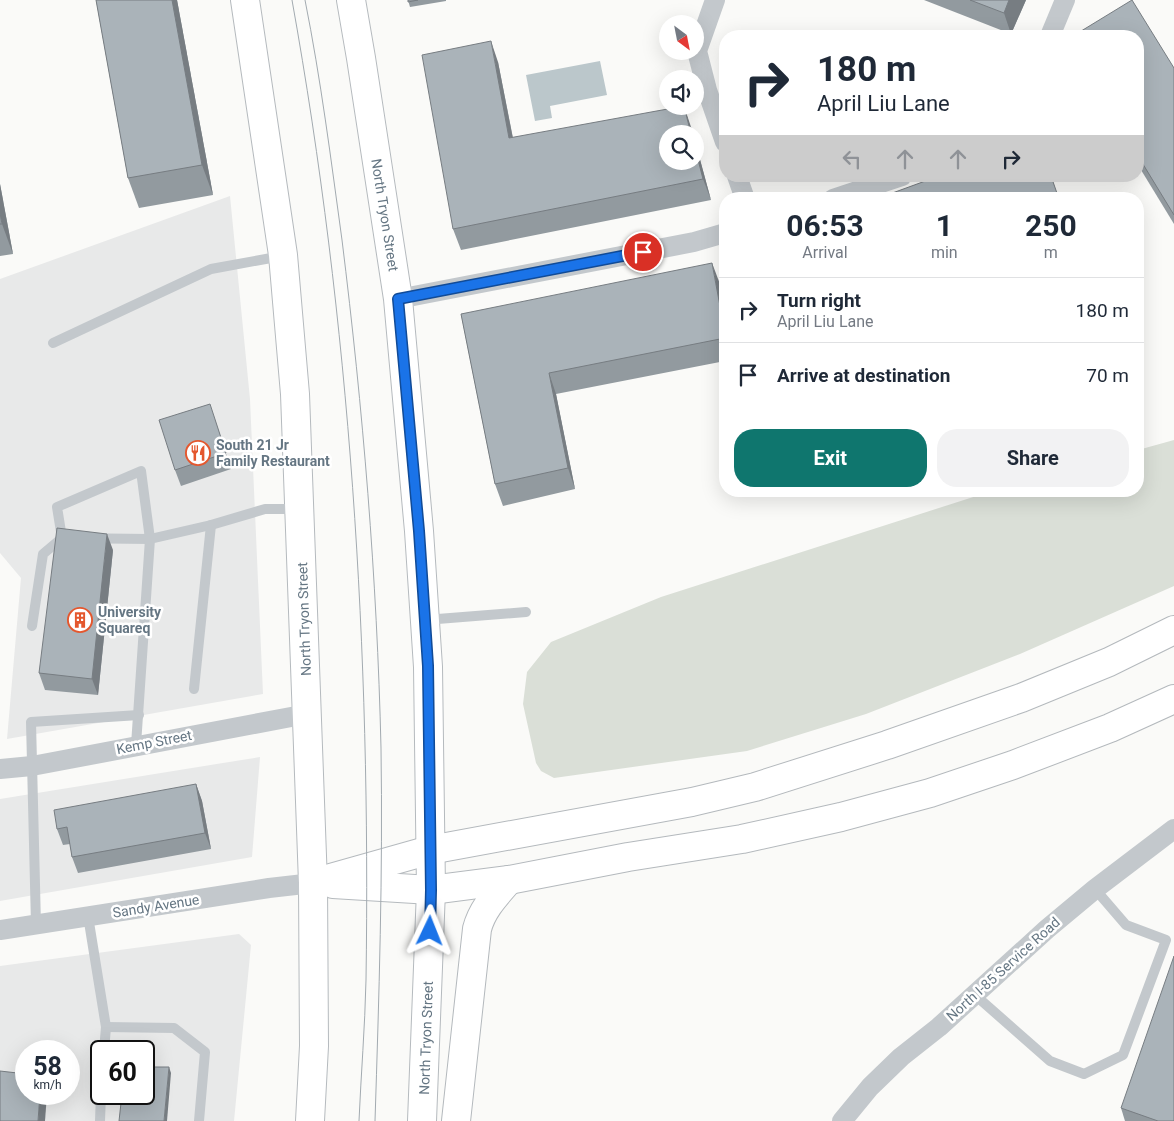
<!DOCTYPE html>
<style>
:root{--surface:#fff;--page:#f2f2f3;--text:#1f2937;--muted:#747a83;--line:#e0e1e3;--accent:#0f766e}
body{margin:0;font-family:Roboto,sans-serif;background:var(--page);color:var(--text);height:100vh;display:flex;flex-direction:column;font-size:19px;white-space:nowrap}
*{box-sizing:border-box;margin:0}
p{font-size:16px;color:var(--muted)}
.icon{flex:none;width:28px;height:28px;fill:none;stroke:currentColor;stroke-width:2;stroke-linecap:round;stroke-linejoin:round}
.map{position:relative;flex:1;overflow:hidden}
.side{position:absolute;left:719px;top:192px;width:425px;height:305px;display:flex;flex-direction:column;background:var(--surface);border-radius:20px;box-shadow:0 5px 20px #0002}
.side>*{flex:none}
.hud{position:absolute;left:719px;top:30px;width:425px;height:152px;border-radius:20px;box-shadow:0 5px 20px #0002;background:#fff;color:var(--text);overflow:hidden}
.needle{width:32px;rotate:148deg}
.buttons{position:absolute;left:659px;top:15px;display:grid;gap:10px}
.buttons a{display:grid;place-items:center;width:45px;height:45px;border-radius:50%;background:var(--surface);box-shadow:0 5px 20px #0002;font-size:25px}
.speed{position:absolute;left:15px;top:1040px;display:flex;gap:10px;font-size:25px;font-weight:700;text-align:center}
.speed>*{display:grid;place-content:center;width:65px;height:65px;border-radius:50%;background:var(--surface);box-shadow:0 5px 20px #0002;line-height:1}
.speed small{font-size:12px;font-weight:400}
.speed .limit{border:2px solid #111;border-radius:8px;background:#fff;color:#111}
.pin{position:absolute;display:grid;place-items:center;width:42px;height:42px;color:#fff;margin:-21px;border:2px solid #fff;border-radius:50%;box-shadow:0 1px 5px #0007}
.me{position:absolute;width:55px;margin:-28px;rotate:2deg;stroke-linejoin:round;filter:drop-shadow(0 0 4px #0008)}
.turn{display:flex;align-items:center;gap:18px;height:105px;padding:0 15px;font-size:22px}
.turn .icon{width:65px;height:65px;stroke-width:2.5}
.turn b{display:block;font-size:35px;line-height:42px}
.lanes{display:flex;align-items:center;height:48px;padding:0 15px;background:#0003;justify-content:center;gap:25px;direction:ltr}
.lanes .off{opacity:.35}
.eta{display:flex;justify-content:space-evenly;align-items:center;height:85px;text-align:center}
.eta b{font-size:30px;font-weight:700;line-height:35px}
.action{display:flex;gap:10px;margin-top:auto;padding:10px 15px}
.action a{flex:1;height:58px;border-radius:20px;background:var(--accent);color:#fff;font-size:20px;font-weight:700;line-height:58px;text-align:center}
.action a+a{background:var(--page);color:var(--text)}
ul{padding:0;list-style:none}
li{display:flex;align-items:center;gap:15px;height:65px;padding:0 15px;border-top:1px solid var(--line)}
li div{flex:1}
li b{display:block;font-size:19px}
li em{font-style:normal}
.map>svg:first-child{display:block}
.built{fill:#e8e9e9;fill-rule:evenodd}
.green{fill:#dadfd7}
.water{fill:#bbc7cb}
.lines{fill:none;stroke-linecap:round;stroke-linejoin:round}
.primary-casing{stroke:#b5babe;stroke-width:30}
.highway-casing{stroke:#b4b9bd;stroke-width:30}
.lane{stroke:#c3c8cc;stroke-width:10}
.street{stroke:#c3c8cc;stroke-width:20}
.primary{stroke:#fff;stroke-width:28}
.highway{stroke:#fff;stroke-width:28}
.tram{stroke:#a2aab0;stroke-width:1}
.wall{fill:#929a9f}
.shaded-wall{fill:#777d82}
.building{fill:#aab3b9;stroke:#777d82}
.route-casing{stroke:#114b97;stroke-width:12}
.route{stroke:#1a73e8;stroke-width:9}
.labels{text-anchor:middle;stroke-width:5;stroke-linejoin:round;paint-order:stroke}
.street-label{font-size:14px;fill:#657683;stroke:#fff}
.poi-label{font-size:14px;font-weight:bold;fill:#657683;stroke:#fff;text-anchor:start}
</style>
<div class="map">
<svg width="1174" height="1121" viewBox="0 0 1174 1121">
<rect width="100%" height="100%" fill="#fafaf8"/>
<!-- built -->
<g class="built">
<polygon points="230,196 250,399 263,694 7,739 21,578 0,553 0,279"/>
<polygon points="260,757 252,857 0,901 0,799"/>
<path d="M239 934 251 945 234 1121H0V966ZM26 1051H69V1094H26ZM101 1051H144V1094H101Z"/>
</g>
<!-- green -->
<polygon class="green" points="1174,440 1174,586 1020,654 866,714 747,751 554,778 541,771 536,763 523,704 527,672 551,642 661,597 992,491 1138,491 1138,450"/>
<!-- water -->
<polygon class="water" points="600,61 607,95 550,106 552,118 535,121 526,75"/>
<g class="lines">
<defs>
<g id="primary">
<polyline points="245,0 283,255 295,394 313,883 314,1046 310,1121"/>
<polyline points="351,0 361,58 398,299 419,531 428,667 431,890 422,1121"/>
<polyline points="313,883 430,850"/>
<polyline points="333,884 431,890"/>
</g>
<g id="highway">
<polyline points="430,850 692,802 755,787 887,745 1021,698 1109,662 1174,630"/>
<polyline points="431,890 509,880 628,857 742,839 841,817 930,793 1013,765 1110,728 1174,699"/>
<path d="M456 1121 477 929C482 909 496 895 509 880"/>
</g>
</defs>
<!-- primary casing -->
<use href="#primary" class="primary-casing"/>
<!-- highway casing -->
<use href="#highway" class="highway-casing"/>
<!-- lane -->
<g class="lane">
<polyline points="53,343 211,269 282,256"/>
<polygon points="141,471 150,539 62,538 57,507"/>
<polyline points="425,620 526,612"/>
<polyline points="32,626 43,554 62,538"/>
<polyline points="194,689 211,525"/>
<polyline points="136,745 150,539 211,525 265,509 299,509"/>
<polyline points="88,916 106,1027 104,1051"/>
<polyline points="36,925 31,722 139,715"/>
<polyline points="975,995 1050,1061 1084,1074 1123,1055 1166,940 1126,925 1095,889"/>
<polyline points="106,1027 174,1028 205,1052 199,1121"/>
<polyline points="100,1121 101,1094"/>
</g>
<!-- street -->
<g class="street">
<polyline points="715,0 697,51 707,90 725,142"/>
<polyline points="1050,36 1065,0"/>
<polyline points="737,176 745,199"/>
<polyline points="833,199 902,176"/>
<polyline points="398,299 694,242 725,233"/>
<polyline points="0,769 32,766 307,714"/>
<polyline points="0,930 269,888 313,883"/>
<polyline points="842,1121 870,1087 901,1057 939,1027 1047,929 1095,889 1174,829"/>
</g>
<!-- primary -->
<use href="#primary" class="primary"/>
<!-- highway -->
<use href="#highway" class="highway"/>
<!-- tram -->
<g class="tram">
<path d="M292 0C350 323 371 651 366 980 365 1027 361 1074 359 1121"/>
<path d="M305 0C321 80 331 160 342 240 363 409 377 578 381 748 383 872 379 997 375 1121"/>
</g>
</g>
<!-- wall -->
<g class="wall">
<polygon points="96,0 177,0 213,195 139,208 128,178"/>
<polygon points="408,0 446,0 446,1 410,7"/>
<polygon points="924,0 1026,0 1011,34"/>
<polygon points="1138,36 1174,68 1174,224 1138,165"/>
<polygon points="498,62 513,138 691,127 711,200 461,250 453,229"/>
<polygon points="0,184 13,254 0,256"/>
<polygon points="720,284 725,311 725,361 556,394 575,489 503,506 495,484 461,314"/>
<polygon points="215,420 231,469 181,486 175,470"/>
<polygon points="113,550 98,695 45,690 39,673"/>
<polygon points="196,784 202,801 211,849 78,873 72,857 70,844 63,845 57,829"/>
<polygon points="1121,1108 1174,1121 1125,1121"/>
</g>
<!-- shaded-wall -->
<g class="shaded-wall">
<polygon points="172,0 177,0 213,195 202,165"/>
<polygon points="1009,0 1026,0 1011,34 1004,13"/>
<polygon points="491,41 498,62 517,160 509,138"/>
<polygon points="684,106 691,127 693,134 691,134"/>
<polygon points="695,141 711,200 703,179 695,148"/>
<polygon points="0,184 13,254 2,224 0,213"/>
<polygon points="712,263 720,284 725,311 725,333"/>
<polygon points="549,373 556,394 575,489 568,468"/>
<polygon points="107,534 113,550 98,695 92,679"/>
<polygon points="196,784 202,801 211,849 205,833"/>
<polygon points="169,1067 171,1073 167,1121 164,1121"/>
<polygon points="40,1094 47,1094 45,1121 38,1121"/>
</g>
<!-- building -->
<g class="building">
<polygon points="96,0 172,0 202,165 128,178"/>
<polygon points="408,0 418,0 408,2"/>
<polygon points="970,0 1009,0 1004,13"/>
<polygon points="1132,0 1174,68 1174,215 1138,156 1138,36 1073,36"/>
<polygon points="491,41 509,138 684,106 691,134 668,134 668,161 695,161 695,148 703,179 453,229 422,55"/>
<polygon points="939,176 1051,176 1059,199 876,199"/>
<polygon points="0,213 2,224 0,224"/>
<polygon points="712,263 725,333 725,338 549,373 568,468 495,484 461,314"/>
<polygon points="210,404 226,453 175,470 159,420"/>
<polygon points="57,528 107,534 92,679 39,673"/>
<polygon points="196,784 205,833 72,857 67,827 57,829 54,810"/>
<polygon points="1174,956 1174,1121 1158,1121 1121,1108"/>
<polygon points="144,1067 169,1067 164,1121 119,1121 122,1094 144,1094"/>
<polygon points="0,1071 26,1074 26,1094 40,1094 38,1121 0,1121"/>
</g>
<g class="lines">
<defs>
<polyline id="route" points="430,931 431,890 428,666 419,531 398,299 643,252"/>
</defs>
<!-- route casing -->
<use href="#route" class="route-casing"/>
<!-- route -->
<use href="#route" class="route"/>
</g>
<!-- icons -->
<defs>
<symbol id="restaurant-ring" viewBox="-11 -11 22 22"><circle r="9.5" fill="#fff" stroke="#e4572e" stroke-width="1.5"/><path d="M-5-6h1v4h1v-4h1v4h1v-4h1v5L-1.5 .5V6h-2V.5L-5-1ZM5-6V6H3V1.5H1.5Q1.5-4 5-6Z" fill="#e4572e"/></symbol>
<symbol id="building-ring" viewBox="-11 -11 22 22"><circle r="9.5" fill="#fff" stroke="#e4572e" stroke-width="1.5"/><path d="M-4-6H4V6H1V3H-1V6H-4ZM-2.5-4.3h1.7v1.8h-1.7ZM.8-4.3h1.7v1.8H.8ZM-2.5-1h1.7V.8h-1.7ZM.8-1h1.7V.8H.8Z" fill="#e4572e"/></symbol>
</defs>
<g fill-rule="evenodd">
<use href="#restaurant-ring" x="184" y="439" width="28" height="28"/>
<use href="#building-ring" x="66" y="606" width="28" height="28"/>
</g>
<g class="labels">
<!-- street labels -->
<g class="street-label">
<text transform="translate(385 215) rotate(81)" y="5">North Tryon Street</text>
<text transform="translate(304 619) rotate(-92)" y="5">North Tryon Street</text>
<text transform="translate(154 742) rotate(-11)" y="5">Kemp Street</text>
<text transform="translate(156 906) rotate(-9)" y="5">Sandy Avenue</text>
<text transform="translate(1003 969) rotate(-42)" y="5">North I-85 Service Road</text>
<text transform="translate(426 1038) rotate(-88)" y="5">North Tryon Street</text>
</g>
<!-- poi labels -->
<g class="poi-label">
<text x="216" y="450">South 21 Jr<tspan x="216" dy="16">Family Restaurant</tspan></text>
<text x="98" y="617">University<tspan x="98" dy="16">Squareq</tspan></text>
</g>
</g>
</svg>
<div class="buttons">
<a><svg class="needle" viewBox="-14 -14 28 28"><path d="M0-13l5 13h-10z" fill="#e53935"/><path d="M0 13l5-13h-10z" fill="#747a83"/></svg></a>
<a><svg class="icon" aria-label="sound" viewBox="0 0 24 24"><path d="M4 9h4l5-4v14l-5-4H4zM17 9q2 3 0 6"/></svg></a>
<a><svg class="icon" aria-label="search" viewBox="0 0 24 24"><circle cx="10" cy="10" r="6"/><path d="M15 15l6 6"/></svg></a>
</div>
<div class="speed"><div>58<small>km/h</small></div><div class="limit">60</div></div>
<div class="pin" style="left:643px;top:252px;background:#d93025"><svg class="icon" aria-label="arrive" viewBox="0 0 24 24"><path d="M6 21V4h12l-3 4 3 4H6"/></svg></div>
<svg class="me" style="left:430px;top:931px" viewBox="-20 -20 40 40"><path d="M0-17L14 15 0 8-14 15z" fill="#1a73e8" stroke="#fff" stroke-width="4"/></svg>
<div class="hud">
<div class="turn"><svg class="icon" aria-label="right" viewBox="0 0 24 24"><path d="M7 20v-9h11M14 6l5 5-5 5"/></svg><div><b>180 m</b>April Liu Lane</div></div>
<div class="lanes"><svg class="icon off" aria-label="left" viewBox="0 0 24 24"><path d="M17 20v-9H6M10 6l-5 5 5 5"/></svg><svg class="icon off" aria-label="ahead" viewBox="0 0 24 24"><path d="M12 20V5M6 11l6-6 6 6"/></svg><svg class="icon off" aria-label="ahead" viewBox="0 0 24 24"><path d="M12 20V5M6 11l6-6 6 6"/></svg><svg class="icon" aria-label="right" viewBox="0 0 24 24"><path d="M7 20v-9h11M14 6l5 5-5 5"/></svg></div>
</div>
<section class="side">
<div class="eta">
<div><b>06:53</b><p>Arrival</p></div>
<div><b>1</b><p>min</p></div>
<div><b>250</b><p>m</p></div>
</div>
<ul>
<li><svg class="icon" aria-label="right" viewBox="0 0 24 24"><path d="M7 20v-9h11M14 6l5 5-5 5"/></svg><div><b>Turn right</b><p>April Liu Lane</p></div><em>180 m</em></li>
<li><svg class="icon" aria-label="arrive" viewBox="0 0 24 24"><path d="M6 21V4h12l-3 4 3 4H6"/></svg><div><b>Arrive at destination</b></div><em>70 m</em></li>
</ul>
<div class="action"><a>Exit</a><a>Share</a></div>
</section>
</div>
